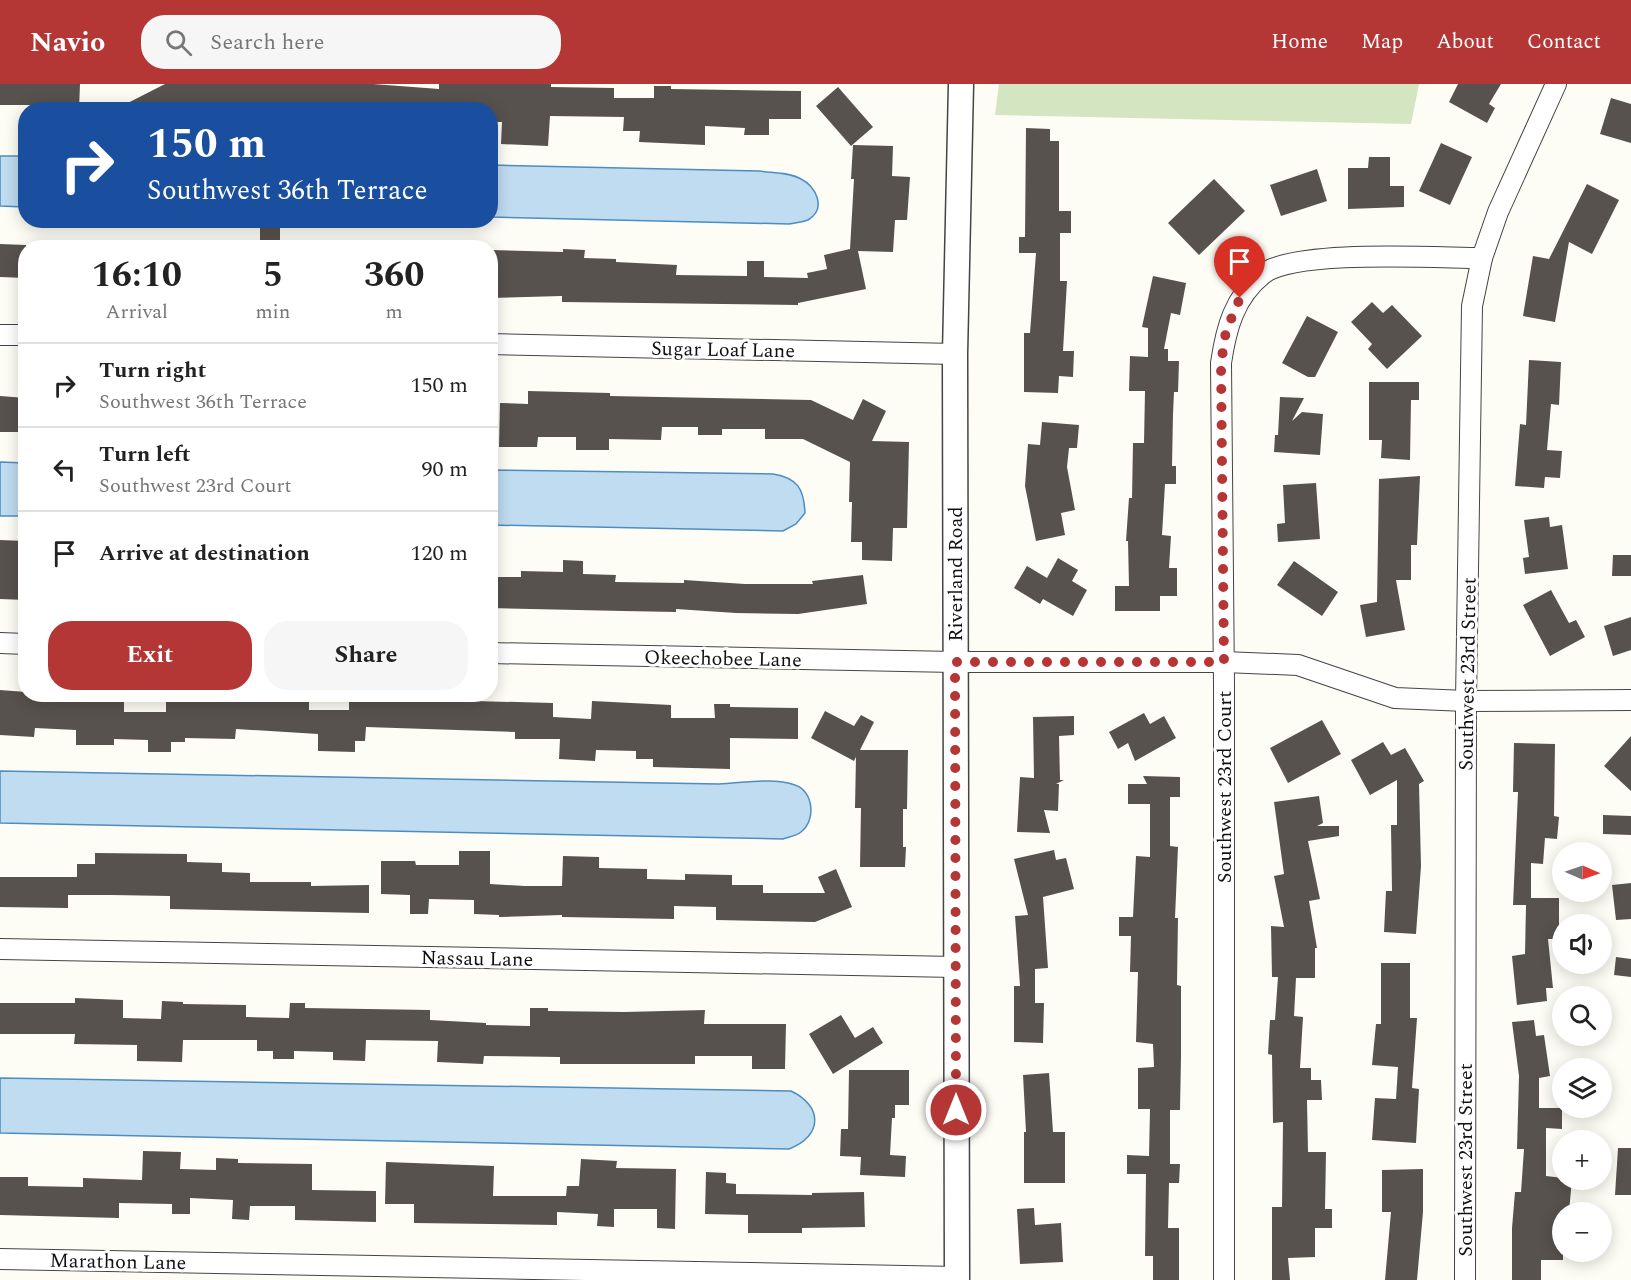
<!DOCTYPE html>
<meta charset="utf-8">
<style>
:root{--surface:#fff;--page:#f6f6f6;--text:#222;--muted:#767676;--line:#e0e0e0;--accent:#b43635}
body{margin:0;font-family:Spectral,serif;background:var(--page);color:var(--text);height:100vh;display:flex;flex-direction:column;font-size:22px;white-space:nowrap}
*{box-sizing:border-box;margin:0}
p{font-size:20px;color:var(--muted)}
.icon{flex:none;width:33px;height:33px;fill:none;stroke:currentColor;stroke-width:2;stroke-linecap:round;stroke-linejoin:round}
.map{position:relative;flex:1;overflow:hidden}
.drawer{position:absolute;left:18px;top:156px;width:480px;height:462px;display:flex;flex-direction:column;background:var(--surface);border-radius:24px;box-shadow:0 3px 15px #0003}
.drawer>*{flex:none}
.hud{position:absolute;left:18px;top:18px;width:480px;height:126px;border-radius:24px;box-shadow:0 3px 15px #0003;background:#1a4fa0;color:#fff;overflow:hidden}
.needle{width:39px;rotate:92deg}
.controls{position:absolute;left:1552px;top:758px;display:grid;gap:12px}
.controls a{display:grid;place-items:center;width:60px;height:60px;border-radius:50%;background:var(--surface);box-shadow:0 3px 15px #0003;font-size:30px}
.pin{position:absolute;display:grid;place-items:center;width:51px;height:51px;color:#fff;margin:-62px -26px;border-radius:50% 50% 50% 0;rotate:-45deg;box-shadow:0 0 6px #0007}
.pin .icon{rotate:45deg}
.me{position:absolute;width:66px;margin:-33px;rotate:0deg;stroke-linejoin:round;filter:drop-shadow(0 0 4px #0008)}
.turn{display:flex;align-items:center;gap:21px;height:126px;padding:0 30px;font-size:27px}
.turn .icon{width:78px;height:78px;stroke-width:2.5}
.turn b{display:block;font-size:42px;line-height:51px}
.eta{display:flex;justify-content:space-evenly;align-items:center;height:102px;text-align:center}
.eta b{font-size:36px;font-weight:700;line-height:42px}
.button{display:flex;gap:12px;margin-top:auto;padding:12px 30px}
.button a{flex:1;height:69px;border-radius:24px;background:var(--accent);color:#fff;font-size:24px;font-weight:700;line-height:69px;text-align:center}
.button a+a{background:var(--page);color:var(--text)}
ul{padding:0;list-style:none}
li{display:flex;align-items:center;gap:18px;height:84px;padding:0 30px;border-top:2px solid var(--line)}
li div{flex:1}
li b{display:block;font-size:22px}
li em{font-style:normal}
header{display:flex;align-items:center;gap:36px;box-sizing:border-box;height:84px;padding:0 30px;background:var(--accent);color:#fff}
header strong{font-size:28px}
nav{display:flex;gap:33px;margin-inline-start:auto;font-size:21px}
.search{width:420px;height:54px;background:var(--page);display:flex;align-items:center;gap:15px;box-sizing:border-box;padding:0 21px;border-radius:24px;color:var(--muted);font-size:22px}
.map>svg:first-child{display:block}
.green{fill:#d3e6c1}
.water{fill:#bfdcf1;stroke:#4d8dc1;stroke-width:1.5}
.building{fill:#58524e}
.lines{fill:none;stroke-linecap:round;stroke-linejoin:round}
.minor-casing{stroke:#444;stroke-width:22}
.tertiary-casing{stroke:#444;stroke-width:27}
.minor{stroke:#fff;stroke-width:20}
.tertiary{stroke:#fff;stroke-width:24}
.route{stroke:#b43635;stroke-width:10;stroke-dasharray:0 18}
.labels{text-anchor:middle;stroke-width:6;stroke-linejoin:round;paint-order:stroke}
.street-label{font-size:20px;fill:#111;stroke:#fff}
</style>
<header>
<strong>Navio</strong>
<div class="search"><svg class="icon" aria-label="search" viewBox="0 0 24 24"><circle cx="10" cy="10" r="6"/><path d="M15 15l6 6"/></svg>Search here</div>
<nav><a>Home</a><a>Map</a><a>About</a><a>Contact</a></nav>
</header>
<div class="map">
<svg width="1631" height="1196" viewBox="0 0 1631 1196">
<rect width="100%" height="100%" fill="#fefdf5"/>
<!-- green -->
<polygon class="green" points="999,0 1419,0 1411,40 995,31"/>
<!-- water -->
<g class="water">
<polygon points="0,72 25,72 25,123 0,122"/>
<path d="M491 81 759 87C772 89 789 88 801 95 816 102 827 125 808 136 803 138 795 139 789 140L491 133Z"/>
<polygon points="0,378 25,379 25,432 0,432"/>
<path d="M491 386 773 390C797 394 804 404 805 429L796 440 783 447 491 441Z"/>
<path d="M0 687 719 700C743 699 773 693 795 701 814 707 816 737 801 748 796 752 789 753 783 755L0 739Z"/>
<path d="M0 994 791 1007C823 1022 823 1052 789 1065L0 1049Z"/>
</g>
<!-- building -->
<g class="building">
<polygon points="0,0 80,0 79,26 31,26 31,21 0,21"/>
<polygon points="165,0 373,0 439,5 439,0 551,0 551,3 614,4 614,14 654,14 654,2 671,2 671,5 801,7 801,35 769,35 769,51 744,51 745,44 705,42 705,61 639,58 640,47 623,47 624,33 550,32 548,62 501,60 502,38 490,38 490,26 114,26"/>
<polygon points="1458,0 1501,0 1489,20 1495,24 1487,39 1449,18"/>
<polygon points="838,3 873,43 851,62 816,22"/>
<polygon points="1611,14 1631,20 1631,59 1600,50"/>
<polygon points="1026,44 1050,45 1050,57 1059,57 1059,127 1071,127 1071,149 1060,149 1060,197 1067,197 1063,267 1074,267 1073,293 1059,292 1058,309 1024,308 1024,249 1030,249 1036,169 1019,169 1019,153 1025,153"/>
<polygon points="1441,59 1472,73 1450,121 1419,107"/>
<polygon points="853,61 893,62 892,92 910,93 907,136 895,136 893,168 858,167 866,205 798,219 798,221 562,218 562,212 490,214 490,166 563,168 563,165 585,166 584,174 616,175 616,178 677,181 676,191 747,192 747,177 764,177 764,193 808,194 807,189 827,185 824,171 850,165 854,95 851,95"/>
<polygon points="1369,73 1390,73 1390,102 1404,102 1404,123 1348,125 1348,84 1368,84"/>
<polygon points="1317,85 1327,117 1281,132 1270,101"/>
<polygon points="1214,95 1245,127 1199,171 1168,139"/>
<polygon points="1587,100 1619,116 1592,170 1569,158 1555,238 1523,232 1533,172 1549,175"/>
<rect x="260" y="144" width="20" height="20"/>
<polygon points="0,160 26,161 26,194 0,193"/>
<polygon points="1153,192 1186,199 1180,231 1171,229 1164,265 1168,265 1168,277 1179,277 1178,308 1174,308 1173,330 1172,382 1176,382 1176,400 1165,400 1162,451 1171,452 1169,484 1177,484 1177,512 1160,512 1160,527 1115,527 1115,502 1129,502 1128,457 1126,457 1129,414 1132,414 1133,359 1144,359 1145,307 1129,307 1130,272 1148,273 1148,244 1142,243"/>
<polygon points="1372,218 1383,229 1392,221 1422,252 1387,285 1368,265 1372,260 1351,238"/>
<polygon points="1307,232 1338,248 1315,293 1308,293 1282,279"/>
<polygon points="1529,276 1561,278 1559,321 1551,320 1547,366 1562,367 1560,394 1545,393 1544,404 1515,402 1520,340 1526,341"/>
<polygon points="1369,298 1419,298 1419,316 1411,316 1410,376 1381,374 1382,356 1369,356"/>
<polygon points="528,307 610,309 610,312 811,316 853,336 863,315 886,327 872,357 909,358 907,444 893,444 892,477 862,476 862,458 851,458 852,418 849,418 850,378 803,355 765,355 765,345 722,345 722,351 698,351 698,343 662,343 661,356 609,355 609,366 576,366 576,353 538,353 537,363 499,363 500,319 528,320"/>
<polygon points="0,312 26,314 26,348 0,348"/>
<polygon points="1280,313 1304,314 1292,337 1302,328 1323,330 1320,371 1274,368 1275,351 1278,351"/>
<polygon points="1042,338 1079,341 1077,364 1069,364 1067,383 1075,426 1061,429 1065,451 1036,457 1025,402 1028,360 1040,361"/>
<polygon points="1420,392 1417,461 1411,461 1411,496 1396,496 1405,546 1366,553 1360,521 1377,518 1379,395"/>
<polygon points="1316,399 1320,455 1278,458 1277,440 1285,439 1283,401"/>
<polygon points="1549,433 1550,443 1562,441 1568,485 1525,490 1523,474 1529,473 1524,436"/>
<polygon points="0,456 26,457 26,516 0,515"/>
<polygon points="1613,471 1631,471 1631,492 1612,492"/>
<polygon points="1058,474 1078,486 1072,497 1087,506 1073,532 1043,515 1040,520 1014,504 1027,482 1047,494"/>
<polygon points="563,476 583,477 583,490 616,491 615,498 684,499 684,496 745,500 813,500 812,497 863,491 867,520 798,530 736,529 676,525 676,528 623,527 490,524 490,493 521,493 521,487 563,488"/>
<polygon points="1294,477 1338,508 1322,532 1277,501"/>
<polygon points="1551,506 1569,539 1576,536 1585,553 1550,572 1523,521"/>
<polygon points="1631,533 1631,566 1613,572 1604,542"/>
<polygon points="0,606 26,608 26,610 68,610 68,616 124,616 124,628 166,628 166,610 309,616 309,626 349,626 349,614 435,618 435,616 553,619 553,633 591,635 592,617 671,621 671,634 715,634 714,620 730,620 730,623 798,624 798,655 730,654 730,685 653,683 653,675 636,675 636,667 596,666 595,677 559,675 560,655 515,655 515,648 366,643 365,657 355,657 355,668 318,667 318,650 236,645 235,655 185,654 185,658 171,658 171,668 148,668 148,656 114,655 114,661 76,661 76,646 35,644 34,653 0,651"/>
<polygon points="825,627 854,642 861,631 874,638 860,666 908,666 907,725 903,725 903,763 906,763 905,783 860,783 861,724 855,724 856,673 854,677 811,654"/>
<polygon points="1144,629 1150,640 1164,632 1176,654 1135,677 1128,659 1118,665 1109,648"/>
<polygon points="1074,632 1074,651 1059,652 1060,696 1064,696 1056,700 1059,700 1058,727 1044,726 1050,749 1017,748 1020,693 1034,694 1033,633"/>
<polygon points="1322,636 1341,670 1288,699 1270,664"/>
<polygon points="1631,652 1631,707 1604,682"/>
<polygon points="1383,658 1391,671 1405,664 1424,697 1419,700 1421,782 1416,850 1384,848 1386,807 1392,807 1391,741 1397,741 1397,696 1370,711 1351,676"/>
<polygon points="1514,659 1555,660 1554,732 1559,733 1557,755 1545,754 1543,780 1531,779 1531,814 1559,814 1559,855 1548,855 1553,904 1546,904 1547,917 1517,921 1512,872 1525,870 1526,821 1513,821 1518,708 1513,708"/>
<polygon points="1143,692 1180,693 1180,713 1170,713 1170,762 1178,763 1175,834 1178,834 1177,901 1181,902 1181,972 1180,1026 1170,1026 1170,1080 1180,1080 1179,1099 1169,1099 1168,1144 1179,1144 1179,1196 1153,1196 1153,1172 1145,1172 1146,1090 1127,1090 1127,1071 1149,1072 1150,1025 1138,1025 1138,984 1154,983 1153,960 1136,958 1138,888 1130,888 1131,852 1119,852 1119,833 1133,833 1136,772 1150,773 1150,720 1128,720 1128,700 1147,700"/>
<polygon points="1319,712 1323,739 1317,742 1339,742 1339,752 1308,757 1320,815 1309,817 1317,864 1315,864 1315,894 1296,894 1294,932 1303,933 1300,984 1311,984 1311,996 1321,996 1322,1016 1307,1016 1308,1068 1326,1068 1325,1125 1332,1125 1332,1144 1315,1144 1315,1173 1288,1174 1290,1196 1272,1196 1272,1123 1282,1123 1283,1038 1273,1039 1272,971 1268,970 1270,936 1275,936 1278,893 1272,893 1271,842 1284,843 1274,792 1284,790 1274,718"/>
<polygon points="1603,731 1631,732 1631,751 1603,750"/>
<polygon points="1054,766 1056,776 1066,774 1074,805 1043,813 1048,884 1035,885 1035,919 1044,919 1043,959 1014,958 1014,902 1020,902 1015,832 1028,831 1014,775"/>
<polygon points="459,767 490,767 490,800 525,802 562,802 563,772 599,773 599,784 647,785 647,795 685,796 685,790 732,791 732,801 763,801 763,809 825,809 818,793 836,785 852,823 815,838 716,836 716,823 674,822 674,835 562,833 562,831 499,833 499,831 474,830 474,816 429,815 428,830 410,830 410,811 381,810 381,777 415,777 416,781 459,781"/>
<polygon points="95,769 187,770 187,778 222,779 222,788 250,789 250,798 311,798 311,802 369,801 369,829 170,825 170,812 111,811 68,811 68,824 0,823 0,793 77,793 77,780 95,780"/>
<polygon points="1631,799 1631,835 1616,836 1612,801"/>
<polygon points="1616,873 1631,875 1631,893 1614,891"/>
<polygon points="1381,879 1410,879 1410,934 1417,934 1412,1004 1419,1005 1416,1059 1372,1056 1375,1014 1396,1015 1398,983 1372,981 1376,940 1381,940"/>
<polygon points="75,914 123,916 123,934 161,935 162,917 183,918 183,920 246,921 246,933 289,934 290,919 305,919 305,924 430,926 430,936 486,939 486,941 530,942 530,924 548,924 548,927 624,928 705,926 704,940 786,940 785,985 752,985 752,972 695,972 695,980 560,980 560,973 484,972 483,980 437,978 438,957 366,956 365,977 333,976 333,968 294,967 294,975 273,975 273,967 257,967 257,956 183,956 182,978 137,977 137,961 74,960 75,950 0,950 0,919 75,919"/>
<polygon points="841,931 855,954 873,943 883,959 833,990 809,950"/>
<polygon points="1534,936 1536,952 1544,951 1550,992 1539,994 1539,1024 1562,1024 1562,1045 1546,1044 1546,1092 1572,1095 1569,1128 1563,1128 1563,1176 1541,1176 1541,1196 1512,1196 1512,1144 1515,1108 1521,1108 1524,1065 1517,1065 1519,992 1512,938"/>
<polygon points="849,986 909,986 909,1021 895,1021 895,1034 892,1034 890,1071 906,1072 905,1093 860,1091 861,1073 840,1072 841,1045 848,1045"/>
<polygon points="1049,989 1053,1048 1065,1048 1065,1099 1024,1099 1024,1048 1026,1048 1023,991"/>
<polygon points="1618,1064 1631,1064 1631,1111 1615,1111"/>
<polygon points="143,1067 181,1068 180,1085 216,1086 216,1074 238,1075 238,1079 312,1080 312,1106 376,1107 376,1138 295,1136 295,1122 250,1122 249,1136 232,1135 233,1116 190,1114 190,1130 172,1130 172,1120 119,1119 119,1134 0,1131 0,1093 28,1093 28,1102 83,1103 83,1094 142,1096"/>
<polygon points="581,1075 617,1077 616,1084 676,1085 675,1145 657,1144 657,1125 614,1125 614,1143 597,1142 598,1130 557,1128 557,1141 414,1139 414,1120 385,1120 386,1078 494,1082 493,1112 566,1112 567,1102 579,1102"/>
<polygon points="1423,1085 1423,1128 1417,1196 1385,1196 1391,1128 1382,1128 1382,1086"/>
<polygon points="706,1088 726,1089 726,1099 736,1100 736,1110 812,1111 812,1109 864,1108 865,1143 802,1144 802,1149 748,1149 748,1131 705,1130"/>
<polygon points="1034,1124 1035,1141 1061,1139 1063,1178 1020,1180 1017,1125"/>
</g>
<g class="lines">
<defs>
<g id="minor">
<polyline points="0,251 26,251"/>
<polyline points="490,260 955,270"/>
<polyline points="0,559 26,560"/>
<polyline points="490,569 955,578 1224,578 1298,581 1395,614 1466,617 1631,616"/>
<polyline points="0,865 955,883"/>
<polyline points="0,1175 957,1193"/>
<path d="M1224 1196V602L1221 279C1226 245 1234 213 1263 190 1295 165 1438 174 1482 174"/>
<polyline points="1465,1196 1466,617 1472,222 1482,174 1498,128 1556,0"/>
</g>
<polyline id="tertiary" points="957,1196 955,270 961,0"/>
</defs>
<!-- minor casing -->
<use href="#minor" class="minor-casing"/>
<!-- tertiary casing -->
<use href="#tertiary" class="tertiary-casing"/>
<!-- minor -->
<use href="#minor" class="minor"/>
<!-- tertiary -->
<use href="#tertiary" class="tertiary"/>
</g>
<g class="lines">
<!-- route -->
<polyline class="route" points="956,1026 955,578 1224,578 1221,279 1226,247 1240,214"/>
</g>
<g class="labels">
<!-- street labels -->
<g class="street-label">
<text transform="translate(723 265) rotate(1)" y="7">Sugar Loaf Lane</text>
<text transform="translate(955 490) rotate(-90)" y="7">Riverland Road</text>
<text transform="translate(723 574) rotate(1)" y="7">Okeechobee Lane</text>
<text transform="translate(1467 590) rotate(-89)" y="7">Southwest 23rd Street</text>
<text transform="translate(1224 703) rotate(-90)" y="7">Southwest 23rd Court</text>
<text transform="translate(477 874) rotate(1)" y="7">Nassau Lane</text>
<text transform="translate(1465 1076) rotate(-90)" y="7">Southwest 23rd Street</text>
<text transform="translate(118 1177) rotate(1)" y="7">Marathon Lane</text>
</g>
</g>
</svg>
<div class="controls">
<a><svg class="needle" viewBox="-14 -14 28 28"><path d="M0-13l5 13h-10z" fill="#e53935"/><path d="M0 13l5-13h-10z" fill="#767676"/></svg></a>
<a><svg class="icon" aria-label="sound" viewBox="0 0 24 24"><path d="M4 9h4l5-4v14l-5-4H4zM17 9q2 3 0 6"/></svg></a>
<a><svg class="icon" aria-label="search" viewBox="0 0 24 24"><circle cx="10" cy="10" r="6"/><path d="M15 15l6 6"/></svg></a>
<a><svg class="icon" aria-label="layers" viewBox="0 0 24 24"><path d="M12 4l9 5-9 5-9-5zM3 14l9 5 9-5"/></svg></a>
<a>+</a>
<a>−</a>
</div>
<div class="pin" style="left:1240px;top:214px;background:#d93025"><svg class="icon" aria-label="arrive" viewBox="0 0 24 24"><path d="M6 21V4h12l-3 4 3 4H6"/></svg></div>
<svg class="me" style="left:956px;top:1026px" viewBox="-20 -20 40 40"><circle r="17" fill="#b43635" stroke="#fff" stroke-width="3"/><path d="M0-11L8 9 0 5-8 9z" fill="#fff"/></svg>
<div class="hud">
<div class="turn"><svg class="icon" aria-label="right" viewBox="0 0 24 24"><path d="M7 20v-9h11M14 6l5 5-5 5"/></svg><div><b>150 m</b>Southwest 36th Terrace</div></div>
</div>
<section class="drawer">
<div class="eta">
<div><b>16:10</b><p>Arrival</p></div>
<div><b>5</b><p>min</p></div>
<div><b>360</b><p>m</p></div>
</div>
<ul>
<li><svg class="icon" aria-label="right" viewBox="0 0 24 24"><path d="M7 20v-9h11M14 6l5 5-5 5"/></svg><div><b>Turn right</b><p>Southwest 36th Terrace</p></div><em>150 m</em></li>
<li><svg class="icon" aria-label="left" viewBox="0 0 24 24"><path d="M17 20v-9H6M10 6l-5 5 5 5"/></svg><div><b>Turn left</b><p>Southwest 23rd Court</p></div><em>90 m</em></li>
<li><svg class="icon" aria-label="arrive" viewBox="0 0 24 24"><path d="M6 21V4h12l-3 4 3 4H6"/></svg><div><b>Arrive at destination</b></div><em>120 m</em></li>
</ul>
<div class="button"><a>Exit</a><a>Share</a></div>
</section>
</div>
